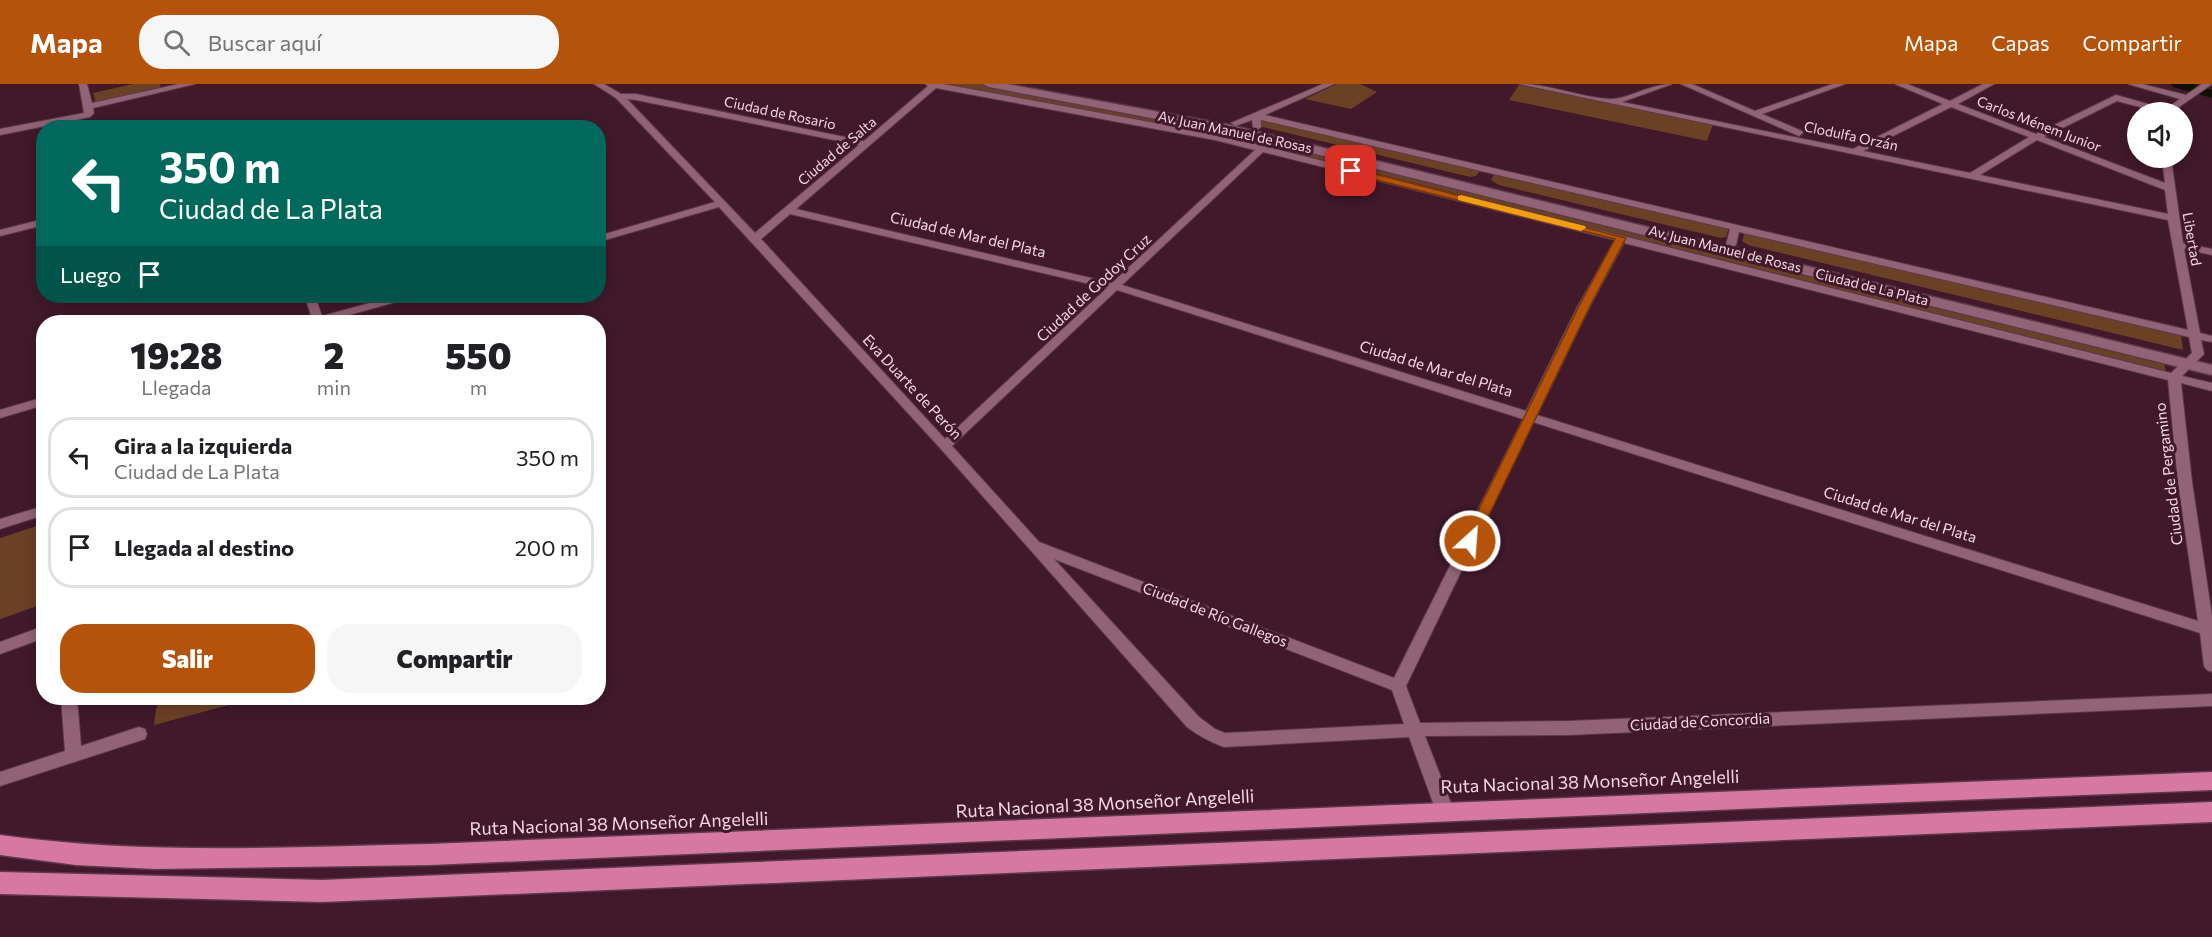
<!DOCTYPE html>
<html lang="es">
<meta charset="utf-8">
<style>
:root{--surface:#fff;--page:#f6f6f6;--text:#202124;--muted:#757577;--line:#e0e0e0;--accent:#b45309}
body{margin:0;font-family:Commissioner,sans-serif;background:var(--page);color:var(--text);height:100vh;display:flex;flex-direction:column;font-size:22px;white-space:nowrap}
*{box-sizing:border-box;margin:0}
p{font-size:20px;color:var(--muted)}
.icon{flex:none;width:33px;height:33px;fill:none;stroke:currentColor;stroke-width:2;stroke-linecap:round;stroke-linejoin:round}
.map{position:relative;flex:1;overflow:hidden}
.panel{position:absolute;left:36px;top:231px;width:570px;height:390px;display:flex;flex-direction:column;background:var(--surface);border-radius:24px;box-shadow:0 3px 15px #0003}
.panel>*{flex:none}
.hud{position:absolute;left:36px;top:36px;width:570px;height:183px;border-radius:24px;box-shadow:0 3px 15px #0003;background:#00695c;color:#fff;overflow:hidden}
.controls{position:absolute;left:2127px;top:18px;display:grid;gap:12px}
.controls a{display:grid;place-items:center;width:66px;height:66px;border-radius:50%;background:var(--surface);box-shadow:0 3px 15px #0003;font-size:30px}
.pin{position:absolute;display:grid;place-items:center;width:51px;height:51px;color:#fff;margin:-26px;border-radius:12px;box-shadow:0 3px 9px #0006}
.me{position:absolute;width:66px;margin:-33px;rotate:26deg;stroke-linejoin:round;filter:drop-shadow(0 0 4px #0008)}
.turn{display:flex;align-items:center;gap:21px;height:126px;padding:0 24px;font-size:27px}
.turn .icon{width:78px;height:78px;stroke-width:2.5}
.turn b{display:block;font-size:42px;line-height:51px}
.then{display:flex;align-items:center;height:57px;padding:0 24px;background:#0003;gap:12px;font-size:22px}
.eta{display:flex;justify-content:space-evenly;align-items:center;height:102px;text-align:center}
.eta b{font-size:36px;font-weight:800;line-height:42px}
.cta{display:flex;gap:12px;margin-top:auto;padding:12px 24px}
.cta a{flex:1;height:69px;border-radius:24px;background:var(--accent);color:#fff;font-size:24px;font-weight:800;line-height:69px;text-align:center}
.cta a+a{background:var(--page);color:var(--text)}
ul{padding:0;list-style:none}
li{display:flex;align-items:center;gap:18px;height:81px;margin:0 12px 9px;padding:0 12px;border:3px solid var(--line);border-radius:24px}
li div{flex:1}
li b{display:block;font-size:22px}
li em{font-style:normal}
header{display:flex;align-items:center;gap:36px;box-sizing:border-box;height:84px;padding:0 30px;background:var(--accent);color:#fff}
header strong{font-size:28px}
nav{display:flex;gap:33px;margin-inline-start:auto;font-size:21px}
.search{width:420px;height:54px;background:var(--page);display:flex;align-items:center;gap:15px;box-sizing:border-box;padding:0 21px;border-radius:24px;color:var(--muted);font-size:22px}
.map>svg:first-child{display:block}
.green{fill:#6b4125}
.lines{fill:none;stroke-linecap:round;stroke-linejoin:round}
.river{fill:#0f1100;fill-rule:evenodd}
.street-casing{stroke:#5b3a4a;stroke-width:2}
.secondary-casing{stroke:#5b3a4a;stroke-width:3}
.highway-casing{stroke:#5b3a4a;stroke-width:3}
.street{fill:#926376;fill-rule:evenodd}
.secondary{fill:#926376;fill-rule:evenodd}
.highway{fill:#d778a1;fill-rule:evenodd}
.route{fill:#b45309;stroke:#753606;stroke-width:1.5}
.slow{fill:#f59e0b}
.labels{text-anchor:middle;stroke-width:6;stroke-linejoin:round;paint-order:stroke}
.far-street-label{font-size:14px;fill:#f3d8e2;stroke:#41192b}
.street-label{font-size:15px;fill:#f3d8e2;stroke:#41192b}
.near-street-label{font-size:18px;fill:#f3d8e2;stroke:#41192b}
</style>
<header>
<strong>Mapa</strong>
<div class="search"><svg class="icon" aria-label="search" viewBox="0 0 24 24"><circle cx="10" cy="10" r="6"/><path d="M15 15l6 6"/></svg>Buscar aquí</div>
<nav><a>Mapa</a><a>Capas</a><a>Compartir</a></nav>
</header>
<div class="map">
<svg width="2212" height="853" viewBox="0 0 2212 853">
<rect width="100%" height="100%" fill="#41192b"/>
<!-- green -->
<g class="green">
<polygon points="133,0 160,0 161,5 96,19 93,9"/>
<polygon points="941,0 979,0 1239,49 2163,276 2166,287 1274,64"/>
<polygon points="1337,0 1360,0 1377,8 1351,25 1305,15"/>
<polygon points="1519,1 1713,40 1707,57 1509,16"/>
<polygon points="1265,34 1482,84 1476,92 1470,93 1259,42 1258,38"/>
<polygon points="1496,87 1730,140 1726,153 1721,154 1499,101 1491,96"/>
<polygon points="1746,144 2180,243 2183,266 1748,161 1742,157"/>
<polygon points="43,440 43,520 0,535 0,454"/>
<polygon points="161,614 255,614 154,641 156,625"/>
</g>
<g class="lines">
<!-- river -->
<polygon class="river" points="2171,0 2193,0 2212,6 2212,14 2173,3"/>
<defs>
<g id="street">
<polygon points="79,0 87,0 92,19 179,0 195,0 93,24 94,29 90,33 0,51 0,45 84,29"/>
<path d="M594 0H604L621 10H636L864 57 928 2 925 0H943L1215 50 2171 289 2192 269 2189 253 1739 148 1736 161 1731 164 1726 161 1730 145 1261 36V43L1257 46 1253 43 1252 36 1235 42 1231 39 1323 0H1334L1265 31 2188 246 2168 136 1519 0C1551 0 1580 14 1610 15 1626 16 1650 0 1672 0L1622 18 1853 65 1943 20 1895 0H1907L1950 17 1983 0H1994L1958 20 2036 50 2116 11 2166 25 2180 15 2128 0H2142L2186 11 2202 0H2212L2172 28H2159L2117 17 2044 53 2165 99 2162 74H2171L2183 159 2212 165V171L2184 165 2200 249 2212 252V258L2201 256 2204 270 2182 292 2212 299V307L2181 299 2192 398 2212 532V588L2207 586 2204 582 2200 549 1533 338 1406 602 1420 639 1569 637 2212 610V622L1569 651 1425 652 1454 727 1451 732 1445 734 1439 732 1436 727 1409 653 1224 663C1210 658 1199 652 1187 643L941 365 719 123 598 158V152L715 118 616 14ZM936 4 1215 56 1255 66 1112 199 796 125ZM627 15 636 16 859 61 755 149ZM1951 23 2029 53 1970 89 1863 67ZM2037 56 2165 106 2168 130 1980 91ZM1263 68 1615 156 1578 222 1526 327 1122 201ZM790 130 1107 204 945 355 761 155ZM1624 159 2168 296 2178 398 2198 537 1537 331 1590 222ZM1117 206 1523 335 1394 594 1039 458 952 362ZM1054 475 1392 606 1404 640 1225 649 1215 645 1199 633Z"/>
<polygon points="1681,0 1692,0 1755,27 1833,0 1845,0 1762,30 1802,47 1803,49 1799,52"/>
<polygon points="44,135 44,141 0,152 0,146"/>
<polygon points="305,212 315,212 322,232 396,212 411,212 410,214 324,238 308,238 312,235"/>
<polygon points="44,313 44,321 0,334 0,326"/>
<polygon points="44,422 44,431 0,445 0,435"/>
<polygon points="44,542 44,554 0,570 0,558"/>
<polygon points="61,614 77,614 81,662 139,643 145,645 147,650 145,655 0,702 0,688 65,667"/>
</g>
<polygon id="secondary" points="983,0 1007,0 1230,41 2212,281 2212,291 1230,49 989,3"/>
<g id="highway">
<path d="M2212 688V706L1856 720 430 781 155 785 76 781 0 771V751C142 771 287 763 430 760Z"/>
<polygon points="2212,718 2212,738 322,818 0,810 0,788 322,796"/>
</g>
</defs>
<!-- street casing -->
<use href="#street" class="street-casing"/>
<!-- secondary casing -->
<use href="#secondary" class="secondary-casing"/>
<!-- highway casing -->
<use href="#highway" class="highway-casing"/>
<!-- street -->
<use href="#street" class="street"/>
<!-- secondary -->
<use href="#secondary" class="secondary"/>
<!-- highway -->
<use href="#highway" class="highway"/>
</g>
<!-- route -->
<polygon class="route" points="1351,84 1626,154 1590,222 1475,460 1465,460 1463,457 1579,222 1615,155 1348,89 1347,87"/>
<!-- slow -->
<polygon class="slow" points="1461,111 1585,142 1586,144 1581,147 1458,116 1458,112"/>
<g class="labels">
<!-- far-street labels -->
<g class="far-street-label">
<text transform="translate(780 29) rotate(12)" y="5">Ciudad de Rosario</text>
<text transform="translate(2039 40) rotate(21)" y="5">Carlos Ménem Junior</text>
<text transform="translate(1235 48) rotate(12)" y="5">Av. Juan Manuel de Rosas</text>
<text transform="translate(1851 52) rotate(12)" y="5">Clodulfa Orzán</text>
<text transform="translate(837 67) rotate(-40)" y="5">Ciudad de Salta</text>
<text transform="translate(2192 155) rotate(80)" y="5">Libertad</text>
<text transform="translate(1725 165) rotate(14)" y="5">Av. Juan Manuel de Rosas</text>
<text transform="translate(1872 203) rotate(14)" y="5">Ciudad de La Plata</text>
</g>
<!-- street labels -->
<g class="street-label">
<text transform="translate(968 151) rotate(13)" y="5">Ciudad de Mar del Plata</text>
<text transform="translate(1094 204) rotate(-43)" y="5">Ciudad de Godoy Cruz</text>
<text transform="translate(1436 285) rotate(17)" y="5">Ciudad de Mar del Plata</text>
<text transform="translate(912 303) rotate(47)" y="5">Eva Duarte de Perón</text>
<text transform="translate(2169 390) rotate(-97)" y="5">Ciudad de Pergamino</text>
<text transform="translate(1900 431) rotate(17)" y="5">Ciudad de Mar del Plata</text>
<text transform="translate(1215 531) rotate(21)" y="5">Ciudad de Río Gallegos</text>
<text transform="translate(1700 638) rotate(-3)" y="5">Ciudad de Concordia</text>
</g>
<!-- near-street labels -->
<g class="near-street-label">
<text transform="translate(1590 698) rotate(-2)" y="6">Ruta Nacional 38 Monseñor Angelelli</text>
<text transform="translate(1105 720) rotate(-3)" y="6">Ruta Nacional 38 Monseñor Angelelli</text>
<text transform="translate(619 740) rotate(-2)" y="6">Ruta Nacional 38 Monseñor Angelelli</text>
</g>
</g>
</svg>
<div class="controls">
<a><svg class="icon" aria-label="sound" viewBox="0 0 24 24"><path d="M4 9h4l5-4v14l-5-4H4zM17 9q2 3 0 6"/></svg></a>
</div>
<div class="pin" style="left:1351px;top:87px;background:#d93025"><svg class="icon" aria-label="arrive" viewBox="0 0 24 24"><path d="M6 21V4h12l-3 4 3 4H6"/></svg></div>
<svg class="me" style="left:1470px;top:457px" viewBox="-20 -20 40 40"><circle r="17" fill="#b45309" stroke="#fff" stroke-width="3"/><path d="M0-11L8 9 0 5-8 9z" fill="#fff"/></svg>
<div class="hud">
<div class="turn"><svg class="icon" aria-label="left" viewBox="0 0 24 24"><path d="M17 20v-9H6M10 6l-5 5 5 5"/></svg><div><b>350 m</b>Ciudad de La Plata</div></div>
<div class="then">Luego<svg class="icon" aria-label="arrive" viewBox="0 0 24 24"><path d="M6 21V4h12l-3 4 3 4H6"/></svg></div>
</div>
<section class="panel">
<div class="eta">
<div><b>19:28</b><p>Llegada</p></div>
<div><b>2</b><p>min</p></div>
<div><b>550</b><p>m</p></div>
</div>
<ul>
<li><svg class="icon" aria-label="left" viewBox="0 0 24 24"><path d="M17 20v-9H6M10 6l-5 5 5 5"/></svg><div><b>Gira a la izquierda</b><p>Ciudad de La Plata</p></div><em>350 m</em></li>
<li><svg class="icon" aria-label="arrive" viewBox="0 0 24 24"><path d="M6 21V4h12l-3 4 3 4H6"/></svg><div><b>Llegada al destino</b></div><em>200 m</em></li>
</ul>
<div class="cta"><a>Salir</a><a>Compartir</a></div>
</section>
</div>
